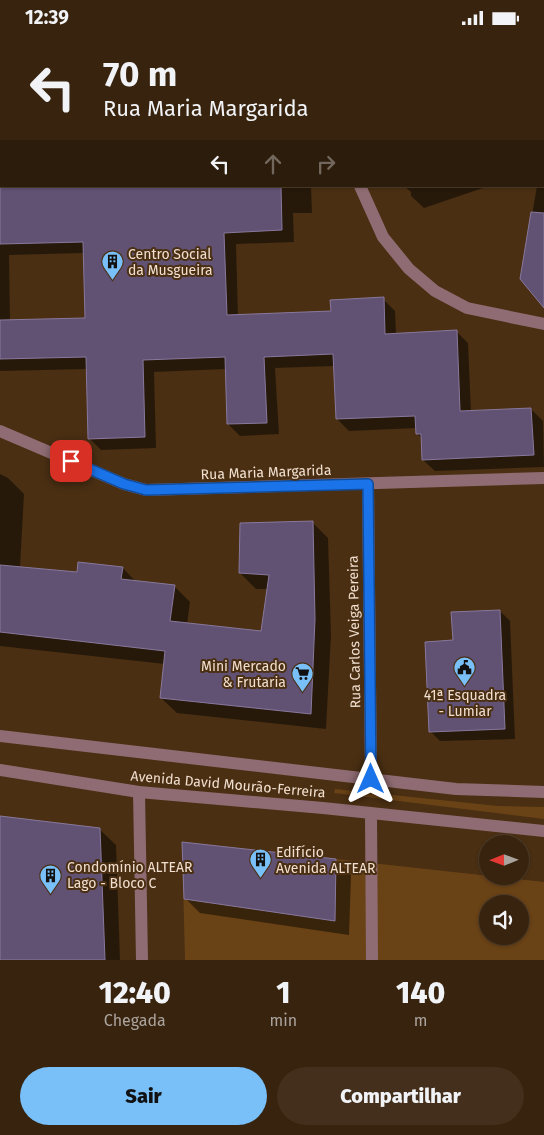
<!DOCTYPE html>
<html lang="pt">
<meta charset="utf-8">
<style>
:root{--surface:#38230e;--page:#432f1c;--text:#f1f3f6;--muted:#aba49e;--line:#52402e;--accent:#79bff8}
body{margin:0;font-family:"Fira Sans",sans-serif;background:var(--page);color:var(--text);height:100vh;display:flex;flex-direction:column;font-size:19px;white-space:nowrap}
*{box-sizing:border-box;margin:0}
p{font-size:16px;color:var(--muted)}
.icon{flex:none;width:28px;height:28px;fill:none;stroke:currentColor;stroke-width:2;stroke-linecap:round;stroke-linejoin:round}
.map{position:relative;height:925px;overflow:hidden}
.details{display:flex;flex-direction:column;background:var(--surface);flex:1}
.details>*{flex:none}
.banner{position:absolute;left:0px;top:0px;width:545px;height:152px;box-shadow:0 1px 4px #0004,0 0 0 1px var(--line);background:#38230e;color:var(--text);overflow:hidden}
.needle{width:32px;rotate:269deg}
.controls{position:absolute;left:479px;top:800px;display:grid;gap:10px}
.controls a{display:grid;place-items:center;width:50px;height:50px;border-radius:50%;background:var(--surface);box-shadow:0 1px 4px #0004,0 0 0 1px var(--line);font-size:25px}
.pin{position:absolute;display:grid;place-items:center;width:42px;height:42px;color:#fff;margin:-21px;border-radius:10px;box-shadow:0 2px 8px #0006}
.me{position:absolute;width:55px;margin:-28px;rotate:0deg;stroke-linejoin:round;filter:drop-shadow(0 0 4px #0008)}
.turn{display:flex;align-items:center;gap:18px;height:105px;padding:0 20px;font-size:22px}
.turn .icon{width:65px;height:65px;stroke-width:2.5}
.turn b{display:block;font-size:35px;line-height:42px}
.lanes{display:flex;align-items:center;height:48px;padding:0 20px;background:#0003;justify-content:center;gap:25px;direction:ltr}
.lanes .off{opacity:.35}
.eta{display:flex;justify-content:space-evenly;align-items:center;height:85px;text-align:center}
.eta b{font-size:30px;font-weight:800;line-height:35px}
.primary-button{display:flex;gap:10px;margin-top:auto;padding:10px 20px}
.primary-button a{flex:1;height:58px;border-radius:30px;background:var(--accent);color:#111;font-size:20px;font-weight:800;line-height:58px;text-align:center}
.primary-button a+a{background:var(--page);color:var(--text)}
.status{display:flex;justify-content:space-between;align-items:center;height:35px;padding:0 25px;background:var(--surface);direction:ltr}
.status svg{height:14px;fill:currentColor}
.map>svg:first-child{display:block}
.green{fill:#694216;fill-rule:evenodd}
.shadow{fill:#0007;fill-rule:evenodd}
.building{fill:#615274;stroke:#88789c}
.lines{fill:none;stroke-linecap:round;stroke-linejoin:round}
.minor{stroke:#8f6c73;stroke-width:12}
.route-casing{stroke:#114b97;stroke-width:12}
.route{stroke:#1a73e8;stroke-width:9}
.labels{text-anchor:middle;stroke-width:4;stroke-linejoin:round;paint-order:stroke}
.poi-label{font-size:14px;fill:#f1dfcf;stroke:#4a2f13;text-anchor:start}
.street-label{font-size:14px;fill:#f1dfcf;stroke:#4a2f13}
</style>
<div class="status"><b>12:39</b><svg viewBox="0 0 49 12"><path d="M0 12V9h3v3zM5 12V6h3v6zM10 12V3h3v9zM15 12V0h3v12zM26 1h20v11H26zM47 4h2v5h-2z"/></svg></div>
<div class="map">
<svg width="544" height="925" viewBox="0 0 544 925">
<rect width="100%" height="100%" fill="#4a2f13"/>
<!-- green -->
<g class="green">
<polygon points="335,754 498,771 544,772 544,784 334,758"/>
<path d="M182 807 544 847V925H185ZM488 869H520V901H488Z"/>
</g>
<!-- shadow -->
<g class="shadow">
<polygon points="343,0 402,0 402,1 344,1"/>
<polygon points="497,0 544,0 544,33 544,1"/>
<path d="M0 36H1V151H311L312 178H293L294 207 236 209 238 281 332 277 383 264 395 276 396 299 456 296 468 308 471 377 531 374 543 386 544 432 435 436 423 425 422 403 417 399V393L349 396 337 384 334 331 275 333 279 399 240 401 228 389 226 334 154 337 156 413 101 415 89 403 87 334 0 336ZM84 218 86 284 10 286 9 220Z"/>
<polygon points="544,144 544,268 521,244 537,151 544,151"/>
<polygon points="404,151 489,151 424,173 411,161 411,157"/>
<polygon points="0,439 8,443 24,459 20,533 78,539 123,533 136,547 174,551 190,567 187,589 262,597 268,554 256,554 240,538 312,487 328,503 331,600 326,694 177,678 161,663 165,629 0,611"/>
<polygon points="500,576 510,586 515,704 440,706 430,696 454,607"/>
<polygon points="0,782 99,794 116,810 120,925 0,925"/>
<polygon points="336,825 351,840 349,900 200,878 185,863"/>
</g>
<!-- building -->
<g class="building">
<polygon points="0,151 281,151 282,195 224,198 227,280 331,276 330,265 384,262 385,299 457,295 460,376 531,373 534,420 422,425 421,399 416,399 415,381 336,384 333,319 264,322 267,388 227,389 225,322 143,325 145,402 88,404 86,322 0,324 0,285 85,283 83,207 0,209"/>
<polygon points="531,177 544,178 544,273 520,244"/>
<polygon points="313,486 315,584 311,679 160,663 165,616 0,597 0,530 77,537 78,527 123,532 121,544 175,550 170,586 261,596 269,540 239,538 240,488"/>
<polygon points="500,575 505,694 429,697 425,607 453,605 451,577"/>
<polygon points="0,781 100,793 105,925 0,925"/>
<polygon points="182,807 336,824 335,886 184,864"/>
</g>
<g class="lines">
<!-- minor -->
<g class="minor">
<polyline points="216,0 216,1"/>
<polyline points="303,0 303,1"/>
<polyline points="0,19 1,19"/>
<polyline points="360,151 383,202 409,234 435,256 467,273 544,289"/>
<polyline points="0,396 124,449 146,455 544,443"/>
<polyline points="368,449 371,744"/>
<polyline points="0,701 456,754 544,757"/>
<polyline points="0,735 139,757 323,773 544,796"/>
<polyline points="139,757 142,925"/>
<polyline points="371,779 372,925"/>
</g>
</g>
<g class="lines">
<defs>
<polyline id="route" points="71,426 124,449 146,455 368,449 371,744"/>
</defs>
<!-- route casing -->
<use href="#route" class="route-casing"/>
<!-- route -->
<use href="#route" class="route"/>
</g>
<!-- icons -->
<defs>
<symbol id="building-pin" viewBox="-11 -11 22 30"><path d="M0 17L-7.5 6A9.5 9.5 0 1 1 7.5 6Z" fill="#79bff8" stroke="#4a2f13"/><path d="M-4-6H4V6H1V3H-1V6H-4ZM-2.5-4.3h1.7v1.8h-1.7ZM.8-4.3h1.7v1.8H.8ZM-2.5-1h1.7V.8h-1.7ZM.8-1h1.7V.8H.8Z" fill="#111"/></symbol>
<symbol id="civic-pin" viewBox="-11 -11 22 30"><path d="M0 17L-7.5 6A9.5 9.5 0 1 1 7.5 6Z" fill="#79bff8" stroke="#4a2f13"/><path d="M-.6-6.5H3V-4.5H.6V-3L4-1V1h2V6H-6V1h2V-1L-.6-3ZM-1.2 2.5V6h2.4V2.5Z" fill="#111"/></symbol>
<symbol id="supermarket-pin" viewBox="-11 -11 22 30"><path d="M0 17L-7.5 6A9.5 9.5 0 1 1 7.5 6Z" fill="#79bff8" stroke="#4a2f13"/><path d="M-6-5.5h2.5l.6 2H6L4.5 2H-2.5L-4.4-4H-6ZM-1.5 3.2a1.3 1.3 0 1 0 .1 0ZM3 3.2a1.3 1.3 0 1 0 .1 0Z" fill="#111"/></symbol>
</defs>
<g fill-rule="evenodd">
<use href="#building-pin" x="100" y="214" width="25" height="34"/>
<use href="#civic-pin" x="452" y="620" width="25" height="34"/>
<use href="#supermarket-pin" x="290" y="626" width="25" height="34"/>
<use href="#building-pin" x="248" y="812" width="25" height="34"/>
<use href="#building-pin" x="38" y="828" width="25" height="34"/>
</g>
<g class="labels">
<!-- poi labels -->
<g class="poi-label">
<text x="128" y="224">Centro Social<tspan x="128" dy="16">da Musgueira</tspan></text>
<text x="286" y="636" text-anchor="end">Mini Mercado<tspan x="286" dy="16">&amp; Frutaria</tspan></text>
<text x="465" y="665" text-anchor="middle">41ª Esquadra<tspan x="465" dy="16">- Lumiar</tspan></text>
<text x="276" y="822">Edifício<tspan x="276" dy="16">Avenida ALTEAR</tspan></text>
<text x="67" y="837">Condomínio ALTEAR<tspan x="67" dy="16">Lago - Bloco C</tspan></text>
</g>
<!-- street labels -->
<g class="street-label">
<text transform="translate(266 437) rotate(-2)" y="5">Rua Maria Margarida</text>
<text transform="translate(354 597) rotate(-91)" y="5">Rua Carlos Veiga Pereira</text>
<text transform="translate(228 749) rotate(5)" y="5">Avenida David Mourão-Ferreira</text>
</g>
</g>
</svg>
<div class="controls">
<a><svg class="needle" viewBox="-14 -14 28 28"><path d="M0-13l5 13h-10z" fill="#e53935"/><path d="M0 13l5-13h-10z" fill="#aba49e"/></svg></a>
<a><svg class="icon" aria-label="sound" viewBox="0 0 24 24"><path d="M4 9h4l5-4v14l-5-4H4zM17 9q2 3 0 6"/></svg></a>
</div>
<div class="pin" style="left:71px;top:426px;background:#d93025"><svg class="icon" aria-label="arrive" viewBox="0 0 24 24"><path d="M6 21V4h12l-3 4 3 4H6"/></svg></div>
<svg class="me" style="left:371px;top:744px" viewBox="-20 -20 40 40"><path d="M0-17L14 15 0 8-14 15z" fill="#1a73e8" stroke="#fff" stroke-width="4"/></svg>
<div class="banner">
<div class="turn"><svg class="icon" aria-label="left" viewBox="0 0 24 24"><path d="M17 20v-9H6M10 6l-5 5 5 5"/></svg><div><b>70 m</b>Rua Maria Margarida</div></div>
<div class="lanes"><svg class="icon" aria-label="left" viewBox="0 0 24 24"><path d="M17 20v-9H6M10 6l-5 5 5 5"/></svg><svg class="icon off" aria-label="ahead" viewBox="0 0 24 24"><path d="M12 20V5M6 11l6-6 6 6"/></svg><svg class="icon off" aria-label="right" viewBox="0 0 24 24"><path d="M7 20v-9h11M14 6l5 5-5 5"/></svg></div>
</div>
</div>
<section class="details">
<div class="eta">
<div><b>12:40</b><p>Chegada</p></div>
<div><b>1</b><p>min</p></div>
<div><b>140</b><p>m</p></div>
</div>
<div class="primary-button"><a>Sair</a><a>Compartilhar</a></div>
</section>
